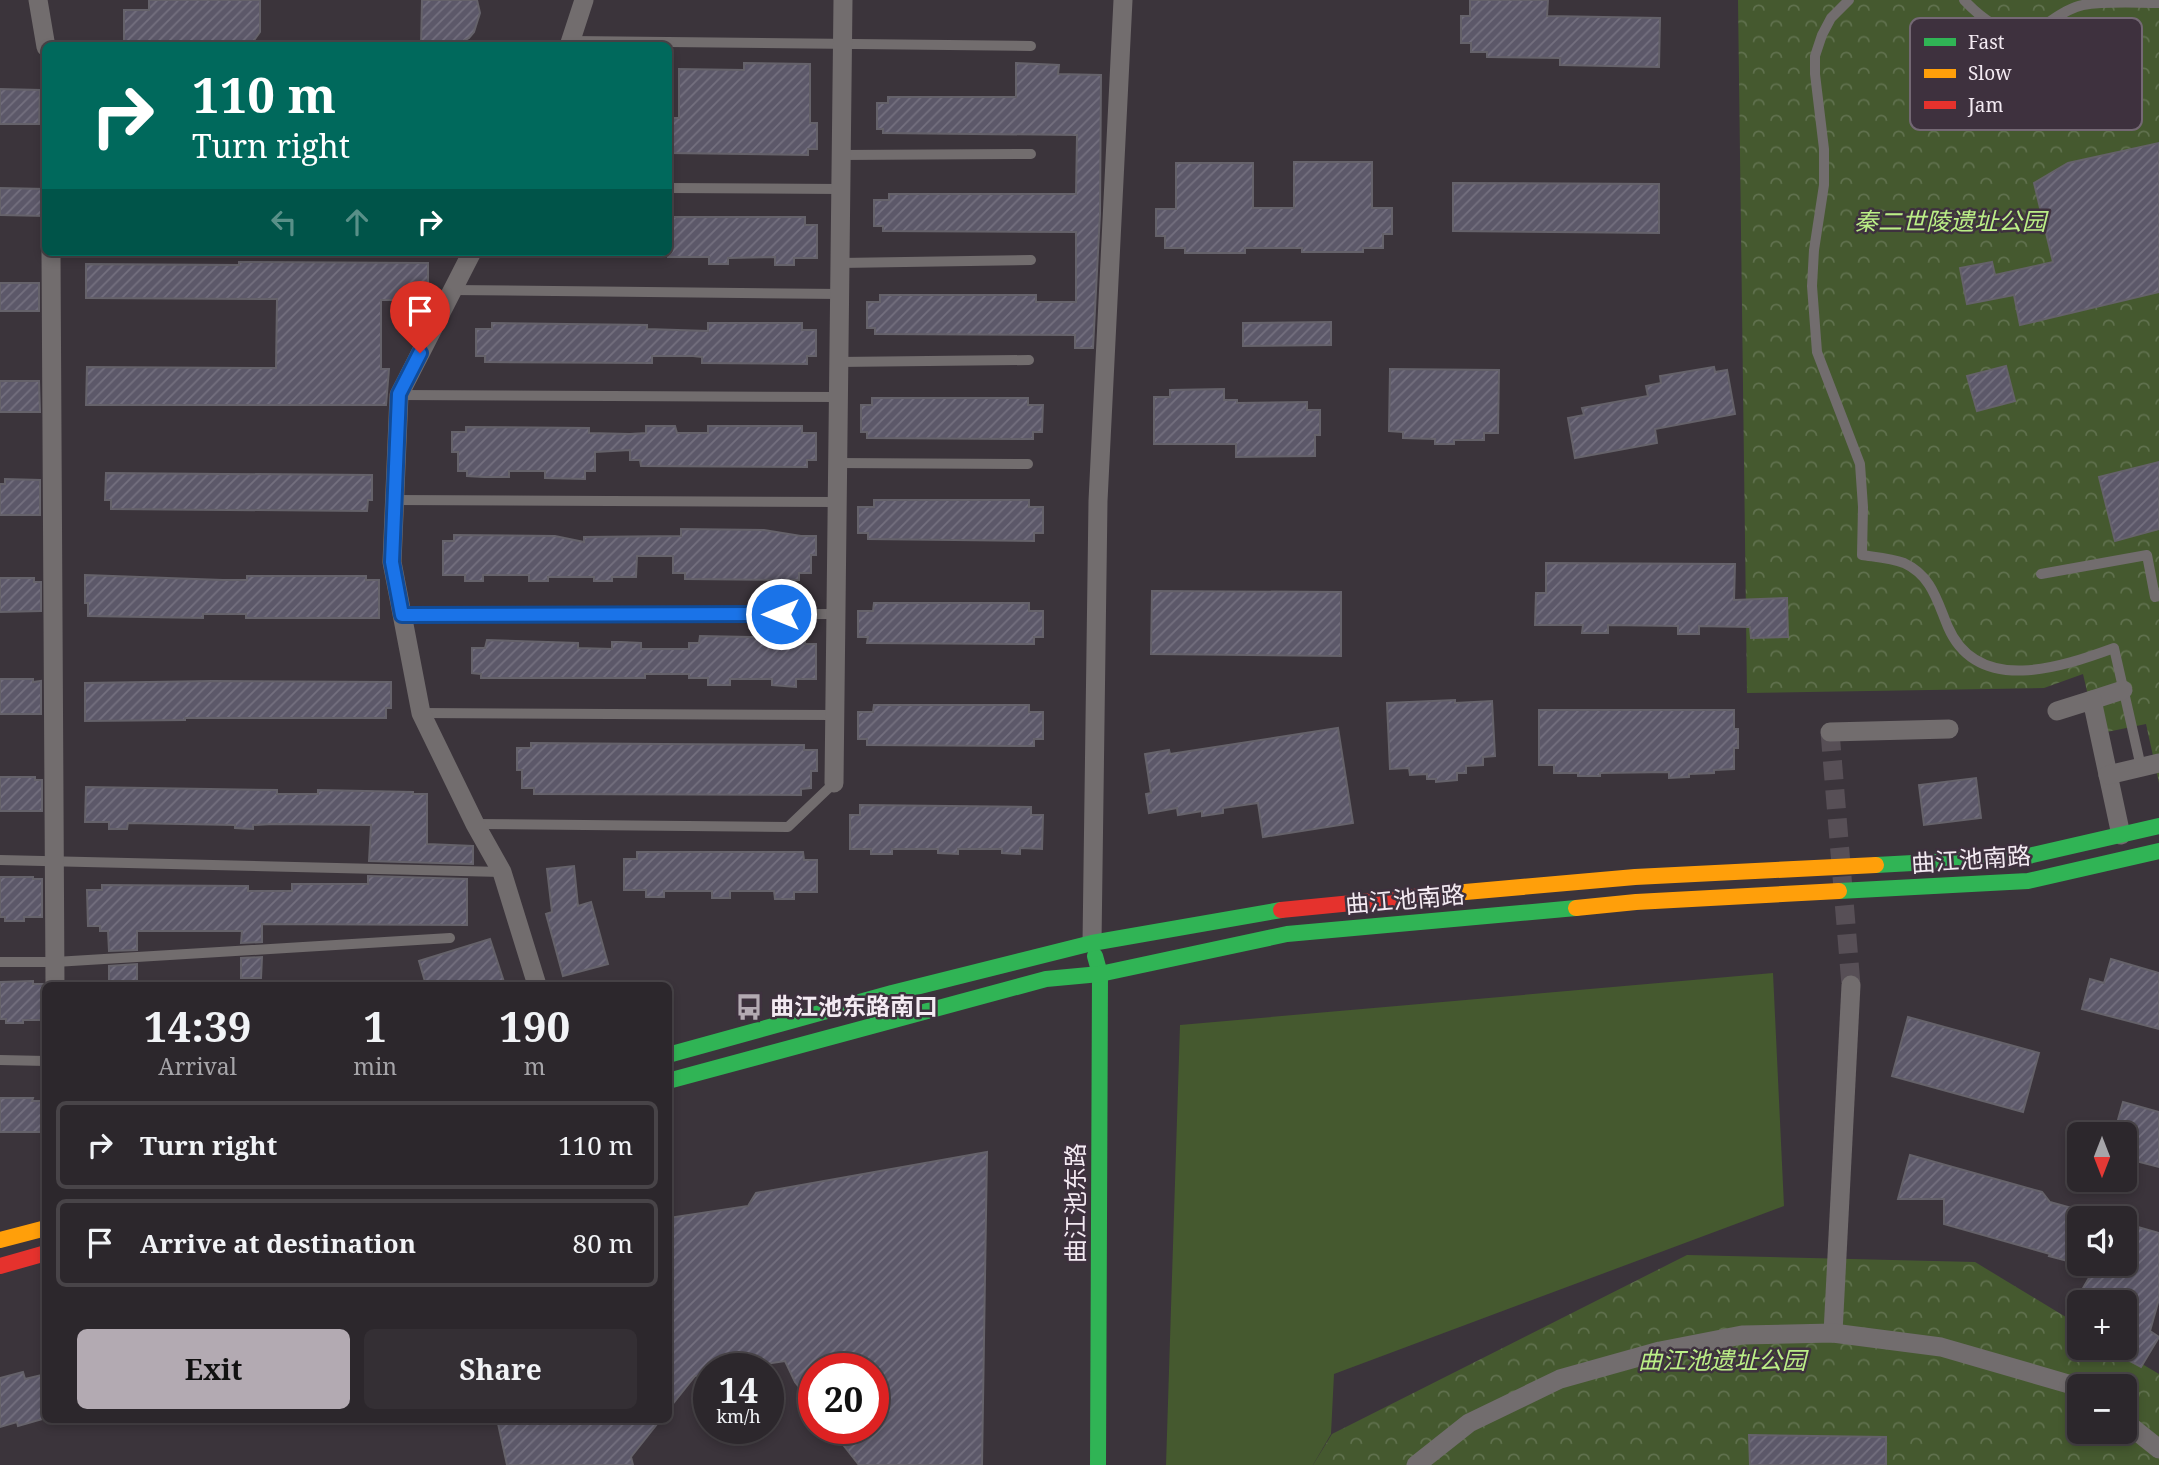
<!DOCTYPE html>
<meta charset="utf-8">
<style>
:root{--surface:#2c272c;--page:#342f34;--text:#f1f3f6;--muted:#a6a5a9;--line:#484448;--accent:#b3aab2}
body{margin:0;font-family:"Noto Serif","Noto Sans SC",serif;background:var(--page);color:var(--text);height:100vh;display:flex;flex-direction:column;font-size:26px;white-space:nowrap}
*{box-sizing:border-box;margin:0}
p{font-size:23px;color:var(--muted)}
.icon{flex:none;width:38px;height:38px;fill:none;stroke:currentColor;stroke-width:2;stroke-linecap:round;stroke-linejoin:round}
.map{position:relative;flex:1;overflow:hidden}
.sheet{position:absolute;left:42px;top:982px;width:630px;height:441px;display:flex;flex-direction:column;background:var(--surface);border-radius:10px;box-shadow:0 4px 10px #0003,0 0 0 2px var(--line)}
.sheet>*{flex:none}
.guide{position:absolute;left:42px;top:42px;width:630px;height:214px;border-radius:10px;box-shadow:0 4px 10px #0003,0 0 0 2px var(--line);background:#00695c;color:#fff;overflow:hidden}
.needle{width:46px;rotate:180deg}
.controls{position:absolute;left:2067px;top:1122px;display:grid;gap:14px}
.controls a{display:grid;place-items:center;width:70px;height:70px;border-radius:10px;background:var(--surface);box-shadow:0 4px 10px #0003,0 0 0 2px var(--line);font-size:35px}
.speed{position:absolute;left:693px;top:1353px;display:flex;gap:14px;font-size:35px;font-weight:700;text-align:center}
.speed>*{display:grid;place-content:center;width:91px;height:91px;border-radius:50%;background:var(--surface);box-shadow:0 4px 10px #0003,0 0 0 2px var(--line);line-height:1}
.speed small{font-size:18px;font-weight:400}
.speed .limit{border:10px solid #d22;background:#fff;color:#111}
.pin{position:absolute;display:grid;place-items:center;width:60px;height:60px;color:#fff;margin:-72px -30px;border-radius:50% 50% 50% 0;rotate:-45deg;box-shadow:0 0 7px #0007}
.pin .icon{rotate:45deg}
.me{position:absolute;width:77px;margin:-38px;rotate:270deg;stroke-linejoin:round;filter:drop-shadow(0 0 5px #0008)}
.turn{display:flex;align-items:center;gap:24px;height:147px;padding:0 35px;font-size:32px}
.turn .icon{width:91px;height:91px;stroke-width:2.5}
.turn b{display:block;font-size:49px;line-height:60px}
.lanes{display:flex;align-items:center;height:66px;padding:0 35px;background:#0003;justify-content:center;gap:35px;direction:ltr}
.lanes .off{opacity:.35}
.eta{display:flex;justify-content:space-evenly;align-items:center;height:119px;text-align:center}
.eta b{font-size:42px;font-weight:700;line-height:49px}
.primary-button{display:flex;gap:14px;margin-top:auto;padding:14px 35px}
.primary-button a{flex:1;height:80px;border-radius:10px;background:var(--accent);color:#111;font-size:28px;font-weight:700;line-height:80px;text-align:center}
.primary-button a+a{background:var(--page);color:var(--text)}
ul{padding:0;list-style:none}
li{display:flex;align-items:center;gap:21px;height:88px;margin:0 14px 10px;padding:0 21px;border:4px solid var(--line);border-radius:10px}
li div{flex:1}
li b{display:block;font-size:26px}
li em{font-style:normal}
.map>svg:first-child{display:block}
.grass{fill:#45592f}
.park{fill:url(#park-crowns);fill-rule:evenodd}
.building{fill:url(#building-hatch);stroke:#65626a;stroke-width:2}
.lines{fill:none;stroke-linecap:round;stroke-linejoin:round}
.street-tunnel{stroke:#574f56;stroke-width:19;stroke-dasharray:19 10;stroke-linecap:butt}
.lane{stroke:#726d6e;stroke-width:10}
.street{stroke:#726d6e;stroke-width:19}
.fast{stroke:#30b455;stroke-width:16}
.slow{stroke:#ff9f0a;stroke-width:16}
.jam{stroke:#e5322d;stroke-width:16}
.route-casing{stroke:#114b97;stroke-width:18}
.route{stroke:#1a73e8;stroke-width:12}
.labels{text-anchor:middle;stroke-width:5;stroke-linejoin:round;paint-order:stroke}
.park-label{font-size:24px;font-style:italic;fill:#bbef87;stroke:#3e313e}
.street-label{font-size:24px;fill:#f3eaf2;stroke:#3e313e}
.poi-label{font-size:24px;font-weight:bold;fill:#f3eaf2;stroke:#3e313e;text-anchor:start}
.key{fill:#3e313e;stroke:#746874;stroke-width:2}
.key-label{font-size:19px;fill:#f3eaf2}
</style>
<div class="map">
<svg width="2159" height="1465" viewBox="0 0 2159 1465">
<defs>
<pattern id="park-crowns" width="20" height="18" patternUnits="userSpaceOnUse" patternTransform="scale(1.75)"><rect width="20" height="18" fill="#45592f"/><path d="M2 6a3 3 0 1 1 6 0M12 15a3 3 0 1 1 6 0" fill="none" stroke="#60714e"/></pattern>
<pattern id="building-hatch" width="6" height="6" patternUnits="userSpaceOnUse" patternTransform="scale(1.75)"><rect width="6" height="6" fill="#5c5869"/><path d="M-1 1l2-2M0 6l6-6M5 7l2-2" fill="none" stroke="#74707f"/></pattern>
</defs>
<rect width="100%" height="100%" fill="#3b343b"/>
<!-- grass -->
<polygon class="grass" points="1773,973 1784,1206 1334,1374 1331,1434 1313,1465 1166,1465 1180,1025"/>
<!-- park -->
<g class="park">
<polygon points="1738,0 2159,0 2159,783 2146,724 2097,734 2083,674 2044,688 1747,693"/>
<path d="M1687 1255 1975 1262 2079 1325V1348H2115L2159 1374V1465H1313L1332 1434ZM2079 1386H2124V1432H2079Z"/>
</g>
<!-- building -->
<g class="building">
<polygon points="149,0 260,0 260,32 250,46 124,46 124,10 149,10"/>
<polygon points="422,0 477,0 480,13 474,32 469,38 454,46 421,46"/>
<polygon points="1470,0 1548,0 1547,16 1660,18 1659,67 1560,65 1560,58 1487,57 1487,52 1471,52 1471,43 1461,43 1461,16 1470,16"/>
<polygon points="744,63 810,64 810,123 817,123 817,149 808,149 808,155 668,153 668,118 679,118 679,69 744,70"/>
<polygon points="1016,63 1059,65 1058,74 1101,75 1100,214 1093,348 1075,348 1075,335 875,334 875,328 867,328 867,302 880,302 880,295 1036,295 1036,302 1076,302 1076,232 883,231 883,226 874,226 874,200 889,200 889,194 1076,194 1077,135 883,133 883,129 877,129 877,103 888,103 888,97 1016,97"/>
<polygon points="0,89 40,90 39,124 0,124"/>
<polygon points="2159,143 2159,292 2020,325 2014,295 1967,304 1960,268 1992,262 1995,275 2053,262 2034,183 2068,163"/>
<polygon points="1294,162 1372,162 1372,208 1392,208 1392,234 1383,234 1383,248 1363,248 1363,252 1302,252 1302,248 1245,248 1245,253 1185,253 1185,248 1165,248 1165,236 1156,236 1156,209 1176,209 1176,163 1253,163 1253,208 1294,208"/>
<polygon points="1453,183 1659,184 1659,233 1453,231"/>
<polygon points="0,188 45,189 45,216 0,215"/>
<polygon points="668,217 805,217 805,225 817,225 817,258 794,258 794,265 775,265 775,257 728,258 728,264 709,264 709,257 668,257"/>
<polygon points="239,262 428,263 428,300 381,300 381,369 389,369 386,405 86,405 87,367 276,368 277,299 86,298 86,264 239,265"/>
<rect x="0" y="283" width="39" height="28"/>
<polygon points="1331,322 1331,345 1243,346 1243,323"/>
<polygon points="492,323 647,325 647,329 708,331 708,323 802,323 802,330 816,330 816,356 807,356 807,364 702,363 702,357 693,356 652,356 652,363 485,362 485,356 476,356 476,329 492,329"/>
<polygon points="2006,366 2015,401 1977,411 1967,376"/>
<polygon points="1714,367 1715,372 1727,370 1735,414 1655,429 1657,443 1575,458 1568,418 1584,415 1582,408 1648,396 1646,386 1661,383 1660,376"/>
<polygon points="1390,369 1499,370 1498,433 1484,433 1484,440 1454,440 1454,444 1435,444 1435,439 1403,438 1403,432 1389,431"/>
<polygon points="0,381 39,381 40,412 0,412"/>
<polygon points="1224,389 1224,400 1237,400 1237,403 1307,402 1307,410 1320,410 1320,435 1315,435 1315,456 1236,457 1236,444 1154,444 1154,397 1170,397 1170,390"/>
<polygon points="872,398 1028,398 1028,405 1043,405 1042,432 1033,432 1033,439 867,438 867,432 861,432 861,405 872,405"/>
<polygon points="646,426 675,426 677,433 708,433 708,426 802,426 802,433 816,433 816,460 807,460 807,467 641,466 640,460 630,460 630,450 595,452 595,471 585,471 585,479 545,478 545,471 509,471 509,477 484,477 467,476 467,471 458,471 458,452 452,452 452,432 466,432 466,427 589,428 589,433 630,434 646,433"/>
<polygon points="2159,462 2159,529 2115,541 2099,477"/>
<polygon points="106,473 372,475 372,500 368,500 367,511 111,509 111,500 105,500"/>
<polygon points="5,479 40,480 40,515 0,515 0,484 5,484"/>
<polygon points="874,500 1029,500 1029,507 1043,507 1043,533 1034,533 1034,541 868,539 868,533 858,533 858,507 874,507"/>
<polygon points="681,529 764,530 801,536 816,536 816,555 811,555 811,573 799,573 799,580 685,579 685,573 673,573 673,556 637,556 636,577 612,577 612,581 594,581 594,577 548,577 548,581 529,581 529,575 483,575 483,581 465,581 465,575 443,575 443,541 454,541 454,535 555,536 584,542 584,537 681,536"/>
<polygon points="1546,563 1735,564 1734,600 1787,598 1788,637 1751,638 1750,627 1699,626 1699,634 1678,634 1678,626 1608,625 1608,633 1582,633 1583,625 1535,625 1536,593 1546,593"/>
<polygon points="85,575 223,580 247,580 247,576 366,576 366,580 379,580 379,618 246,618 246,614 203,614 203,618 88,616 88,603 85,603"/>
<polygon points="0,578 34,578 34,582 41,582 41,611 0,612"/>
<polygon points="1152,591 1341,592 1341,656 1151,654"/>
<polygon points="874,603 1029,603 1029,611 1043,611 1043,637 1034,637 1034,644 867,643 868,637 858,637 858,611 873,611"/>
<polygon points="700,636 805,638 805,644 816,644 816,679 796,679 796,687 772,685 772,679 730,679 730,685 708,685 708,678 689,678 689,674 645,674 645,678 481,678 481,674 472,673 472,648 485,648 487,640 578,643 578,648 612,649 612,642 621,642 641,643 641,649 689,649 689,643 699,643"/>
<polygon points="0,679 33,679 33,682 41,681 41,714 0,714"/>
<polygon points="212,681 391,682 391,708 386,708 386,718 185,718 185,720 85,721 85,683"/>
<polygon points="1455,700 1455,703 1492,701 1495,756 1483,757 1483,765 1466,766 1466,773 1457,773 1457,780 1436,782 1436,779 1427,779 1427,774 1410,775 1409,768 1390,769 1387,703"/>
<polygon points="874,705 1029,705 1029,712 1043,712 1043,739 1034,739 1034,746 867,745 867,739 858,739 858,712 873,712"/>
<polygon points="1539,710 1734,710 1734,729 1738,729 1738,748 1734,748 1734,769 1714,770 1714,773 1689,774 1689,777 1669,778 1669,772 1600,773 1600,776 1578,776 1578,773 1554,773 1554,765 1539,765"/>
<polygon points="1338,728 1353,823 1263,837 1258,803 1223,808 1223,813 1202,816 1202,811 1178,815 1177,808 1149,813 1146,794 1151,793 1145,754 1169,750 1170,754"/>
<polygon points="531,743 804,745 804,750 817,750 817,771 811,771 811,788 801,789 801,795 534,794 534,788 522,788 522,770 517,770 517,748 531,748"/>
<polygon points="0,777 35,777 35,780 42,780 42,811 0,811"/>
<polygon points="1976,778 1981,818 1924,825 1919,785"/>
<polygon points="86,787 277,790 277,794 318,794 318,790 413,792 413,794 427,794 427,844 473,846 473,864 369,861 371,825 274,824 253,825 253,829 235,828 235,825 128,823 127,829 109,829 109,822 85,822"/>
<polygon points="860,805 1031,807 1031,815 1043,815 1042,849 1020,848 1020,854 1002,853 1002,849 958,849 958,854 938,853 938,849 892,849 892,854 871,854 871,849 850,849 850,815 860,815"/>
<polygon points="637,852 803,852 804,860 817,860 817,892 794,892 794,899 775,899 774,891 730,891 730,898 712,898 712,891 664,891 664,897 646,897 646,890 624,890 624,859 637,859"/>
<polygon points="574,866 578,906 591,902 608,964 563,976 546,914 552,912 547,869"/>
<polygon points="368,876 467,879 467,925 262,924 262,942 241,943 242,931 137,931 137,950 109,951 108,931 100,931 100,926 88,926 87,890 102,890 102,885 248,886 248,891 292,891 292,884 368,884"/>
<polygon points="0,877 33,877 33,879 42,879 42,917 24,917 24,921 5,921 5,917 0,917"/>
<polygon points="490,939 505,985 426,985 419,961"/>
<polygon points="262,957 261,978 241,978 241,958"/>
<polygon points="2111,959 2159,973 2159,1029 2082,1009 2090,979 2104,983"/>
<polygon points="137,964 137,984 109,984 109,966"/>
<polygon points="33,981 33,984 43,984 46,992 43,1020 23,1020 23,1023 6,1023 6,1019 0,1019 0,982"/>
<polygon points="1908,1017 2039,1053 2023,1112 1892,1076"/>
<polygon points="0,1098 33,1098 32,1101 45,1101 45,1132 0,1132"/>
<polygon points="2123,1102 2159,1112 2159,1167 2124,1158 2124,1134 2114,1134"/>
<polygon points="987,1152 982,1465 859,1465 830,1428 873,1428 873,1368 814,1368 814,1406 795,1382 785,1361 740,1368 709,1368 709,1374 695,1376 668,1410 668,1218 748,1206 756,1193"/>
<polygon points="1910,1155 2042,1192 2050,1202 2079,1210 2079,1264 2049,1256 2050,1254 1944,1224 1944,1199 1898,1199"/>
<polygon points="2124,1223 2159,1233 2159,1299 2150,1331 2159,1337 2141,1367 2124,1358 2124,1302 2075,1302 2097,1264 2124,1264"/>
<polygon points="23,1372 25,1379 46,1374 46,1418 18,1426 17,1422 0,1427 0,1378"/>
<polygon points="497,1419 661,1419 631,1457 633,1465 507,1465"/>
<polygon points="1749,1435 1886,1437 1886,1465 1750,1465"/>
</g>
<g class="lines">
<!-- street-tunnel -->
<polyline class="street-tunnel" points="1830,732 1851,985"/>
<!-- lane -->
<g class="lane">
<path d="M1849 0 1831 18 1822 35 1815 56V74L1824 149V185L1814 250 1812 286 1817 352 1860 464 1863 507 1862 555C1875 557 1891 558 1904 563 1932 576 1937 601 1948 627 1978 696 2062 667 2114 648L2141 767"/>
<path d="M1964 0C1979 16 2005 38 2030 32 2045 28 2062 9 2083 5 2108 1 2134 3 2159 3"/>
<polyline points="571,41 1031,46"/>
<polyline points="841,155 1031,154"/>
<polyline points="668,188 840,189"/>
<polyline points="840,263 1031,260"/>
<polyline points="452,290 839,294"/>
<polyline points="838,362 1029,360"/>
<polyline points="399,395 838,397"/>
<polyline points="837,463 1028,464"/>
<polyline points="395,500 837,502"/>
<polyline points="2041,574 2147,555 2155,597 2159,596"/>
<polyline points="402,615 836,614"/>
<polyline points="422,713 834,715"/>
<polyline points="475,824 788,827 834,783"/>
<polyline points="0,860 502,872"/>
<polyline points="0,962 55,962 450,938"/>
<polyline points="0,1060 46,1061"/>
</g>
<!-- street -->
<g class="street">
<polyline points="38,0 46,47"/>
<polyline points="569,46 584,0"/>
<polyline points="51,252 55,985"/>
<polyline points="472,252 399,395 392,562 421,713 475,824 502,872 537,985"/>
<polyline points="2092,700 2123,690"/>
<polyline points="2057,711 2092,700 2121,835"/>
<polyline points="1830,732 1949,729"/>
<polyline points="2108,775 2159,763"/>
<polyline points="834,783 843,0"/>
<polyline points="1092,943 1098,501 1123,0"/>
<polyline points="1833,1333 1851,985"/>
<polyline points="2124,1421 2159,1449"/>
<polyline points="1416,1465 1469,1423 1560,1379 1660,1351 1742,1335 1833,1333 1941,1347 2072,1385 2079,1390"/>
</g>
<!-- fast -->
<g class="fast">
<polyline points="1876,865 2024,857 2159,826"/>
<polyline points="1839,891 2028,881 2159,851"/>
<polyline points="1095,956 1100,974 1098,1465"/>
<polyline points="668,1055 892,993 1092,943 1281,910"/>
<polyline points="668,1081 1046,979 1100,974 1287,934 1576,908"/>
</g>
<!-- slow -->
<g class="slow">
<polyline points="1454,893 1635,877 1876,865"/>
<polyline points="1576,908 1636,902 1839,891"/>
<polyline points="0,1240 46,1228"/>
</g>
<!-- jam -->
<g class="jam">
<polyline points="1281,910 1454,893"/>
<polyline points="0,1266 46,1253"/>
</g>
</g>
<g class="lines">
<defs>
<polyline id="route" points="420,353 399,394 392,562 402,615 781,614"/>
</defs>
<!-- route casing -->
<use href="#route" class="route-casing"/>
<!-- route -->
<use href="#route" class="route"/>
</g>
<!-- icons -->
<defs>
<symbol id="bus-bare" viewBox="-9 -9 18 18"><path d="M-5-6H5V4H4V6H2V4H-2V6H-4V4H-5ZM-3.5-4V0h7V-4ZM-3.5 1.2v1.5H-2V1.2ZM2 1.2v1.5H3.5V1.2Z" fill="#b3aab2" stroke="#3e313e" stroke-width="2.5" paint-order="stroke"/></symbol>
</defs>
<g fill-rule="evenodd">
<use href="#bus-bare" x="730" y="988" width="38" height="38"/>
</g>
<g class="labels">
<!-- park labels -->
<g class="park-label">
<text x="1950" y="230">秦二世陵遗址公园</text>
<text x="1722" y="1369">曲江池遗址公园</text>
</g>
<!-- street labels -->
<g class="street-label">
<text transform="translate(1971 860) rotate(-4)" y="8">曲江池南路</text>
<text transform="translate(1405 900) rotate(-5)" y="8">曲江池南路</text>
<text transform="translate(1076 1203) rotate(-90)" y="8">曲江池东路</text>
</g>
<!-- poi labels -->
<g class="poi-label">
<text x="770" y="1015">曲江池东路南口</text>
</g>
</g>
<!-- legend -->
<rect x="1910" y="18" width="232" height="112" rx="10" class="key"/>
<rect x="1924" y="38" width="32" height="8" fill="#30b455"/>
<rect x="1924" y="69" width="32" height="9" fill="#ff9f0a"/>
<rect x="1924" y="101" width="32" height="8" fill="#e5322d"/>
<g class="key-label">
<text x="1968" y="49">Fast</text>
<text x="1968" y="80">Slow</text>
<text x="1968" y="112">Jam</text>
</g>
</svg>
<div class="controls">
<a><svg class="needle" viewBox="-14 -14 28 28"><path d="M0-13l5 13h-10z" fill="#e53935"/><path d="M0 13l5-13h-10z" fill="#a6a5a9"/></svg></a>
<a><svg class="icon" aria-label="sound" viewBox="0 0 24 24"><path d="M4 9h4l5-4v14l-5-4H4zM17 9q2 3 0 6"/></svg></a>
<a>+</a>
<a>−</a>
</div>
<div class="speed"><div>14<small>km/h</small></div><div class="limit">20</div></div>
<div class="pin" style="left:420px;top:353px;background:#d93025"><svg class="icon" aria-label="arrive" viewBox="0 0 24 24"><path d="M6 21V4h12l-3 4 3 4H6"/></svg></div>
<svg class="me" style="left:781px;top:614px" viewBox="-20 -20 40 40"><circle r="17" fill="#1a73e8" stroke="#fff" stroke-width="3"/><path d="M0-11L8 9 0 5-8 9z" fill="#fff"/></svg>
<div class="guide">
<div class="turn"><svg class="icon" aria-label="right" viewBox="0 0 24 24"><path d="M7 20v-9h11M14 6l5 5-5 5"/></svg><div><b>110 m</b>Turn right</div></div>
<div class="lanes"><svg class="icon off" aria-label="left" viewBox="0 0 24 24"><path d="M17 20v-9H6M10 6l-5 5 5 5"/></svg><svg class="icon off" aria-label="ahead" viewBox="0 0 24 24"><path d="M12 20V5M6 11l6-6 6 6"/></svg><svg class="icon" aria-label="right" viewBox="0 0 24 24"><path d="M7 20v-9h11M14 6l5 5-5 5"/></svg></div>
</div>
<section class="sheet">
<div class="eta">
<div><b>14:39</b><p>Arrival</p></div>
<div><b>1</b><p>min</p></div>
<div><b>190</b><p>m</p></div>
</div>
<ul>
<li><svg class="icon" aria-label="right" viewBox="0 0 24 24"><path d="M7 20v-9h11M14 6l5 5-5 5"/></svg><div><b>Turn right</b></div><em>110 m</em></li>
<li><svg class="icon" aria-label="arrive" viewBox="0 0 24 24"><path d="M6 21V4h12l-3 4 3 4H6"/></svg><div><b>Arrive at destination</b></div><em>80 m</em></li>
</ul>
<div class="primary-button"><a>Exit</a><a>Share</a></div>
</section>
</div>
